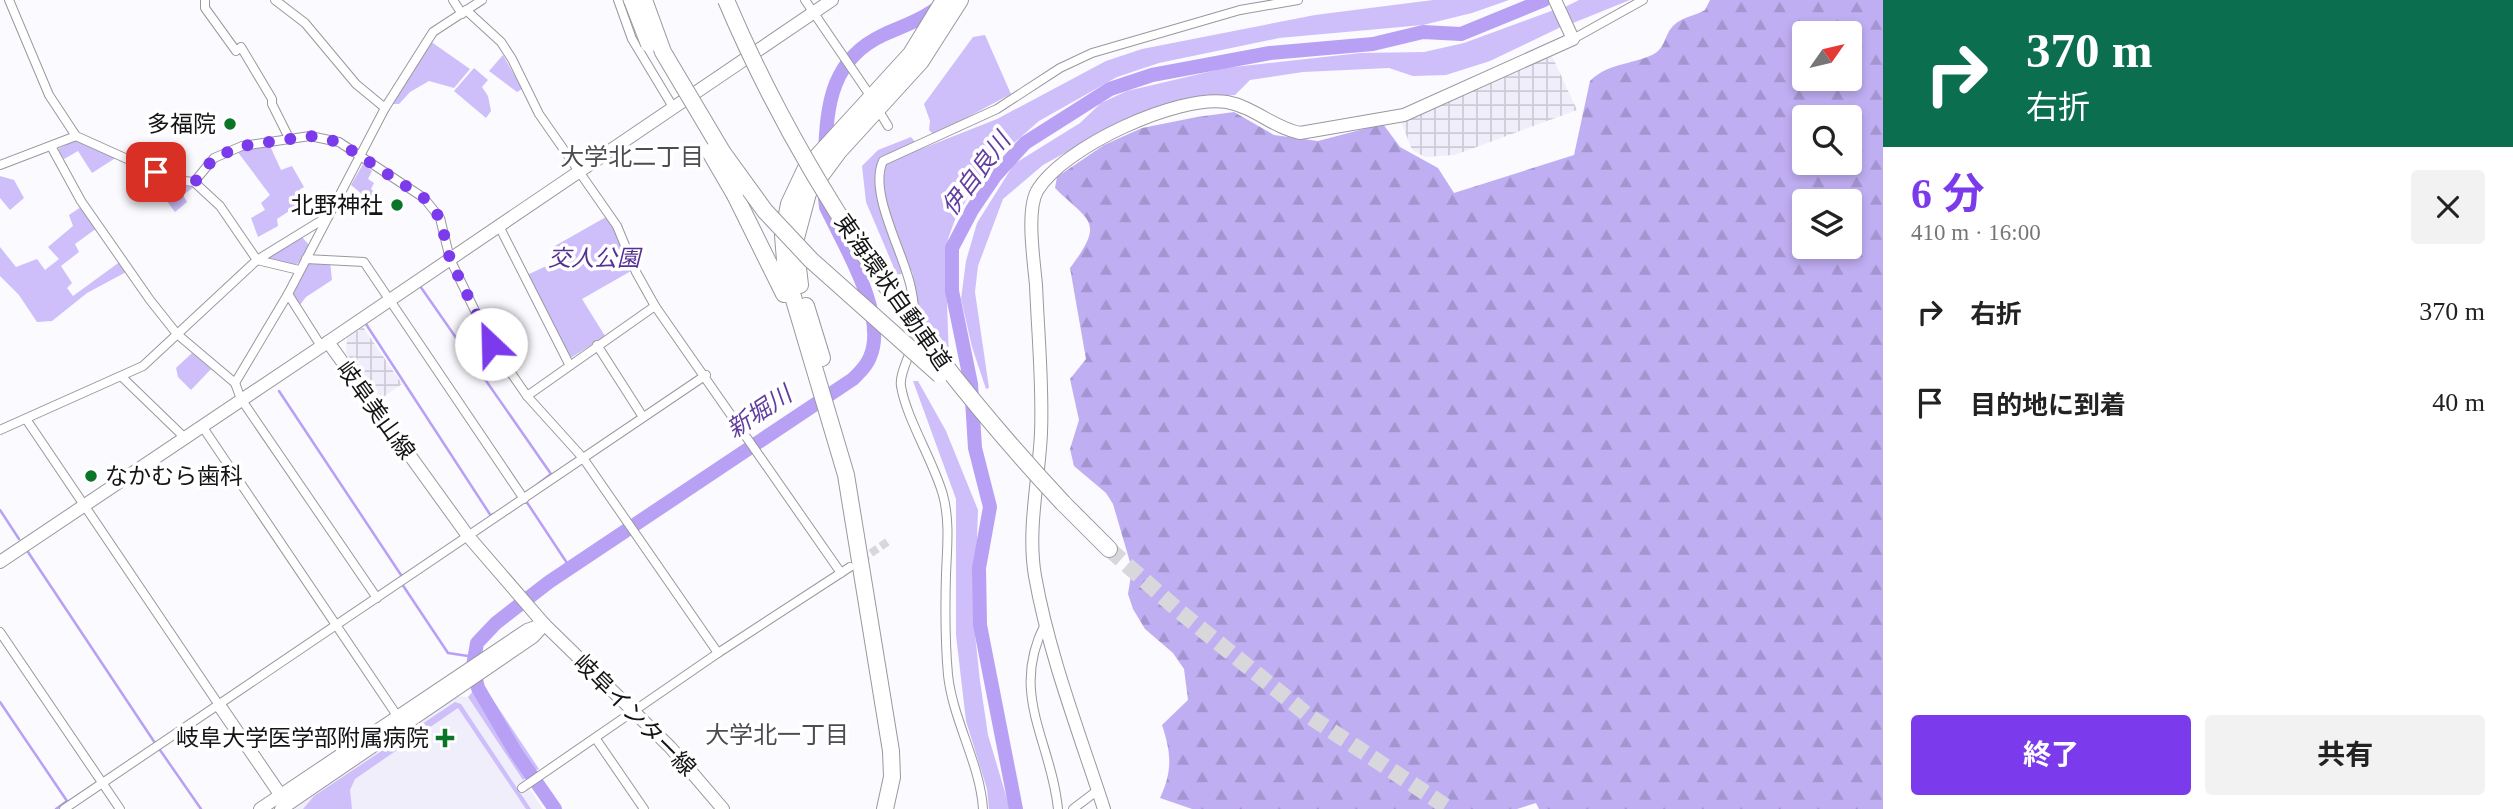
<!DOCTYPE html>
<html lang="ja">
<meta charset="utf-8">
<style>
:root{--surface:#fff;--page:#f2f2f2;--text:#222;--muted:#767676;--accent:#7c3aed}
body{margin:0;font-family:"Times New Roman","Noto Sans JP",serif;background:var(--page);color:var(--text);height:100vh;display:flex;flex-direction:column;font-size:26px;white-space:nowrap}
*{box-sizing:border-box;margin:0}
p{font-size:23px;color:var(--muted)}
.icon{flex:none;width:38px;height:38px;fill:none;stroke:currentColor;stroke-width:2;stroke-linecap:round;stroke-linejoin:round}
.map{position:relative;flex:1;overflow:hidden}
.drawer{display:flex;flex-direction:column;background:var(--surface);width:630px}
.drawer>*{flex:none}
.hud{background:#0b6e4f;color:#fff;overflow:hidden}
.needle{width:46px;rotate:56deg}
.tools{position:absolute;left:1792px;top:21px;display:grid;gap:14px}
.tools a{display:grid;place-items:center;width:70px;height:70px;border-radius:7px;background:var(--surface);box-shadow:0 4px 10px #0003;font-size:35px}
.pin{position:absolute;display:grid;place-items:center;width:60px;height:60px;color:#fff;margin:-30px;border-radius:14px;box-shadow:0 4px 10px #0006}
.me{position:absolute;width:77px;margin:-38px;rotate:336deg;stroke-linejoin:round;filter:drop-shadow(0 0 5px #0008)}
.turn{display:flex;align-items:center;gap:24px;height:147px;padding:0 28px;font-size:32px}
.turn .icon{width:91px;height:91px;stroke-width:2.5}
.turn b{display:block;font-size:49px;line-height:60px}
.round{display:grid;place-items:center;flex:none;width:74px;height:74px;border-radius:7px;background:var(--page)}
.summary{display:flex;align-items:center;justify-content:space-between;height:119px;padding:0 28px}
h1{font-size:42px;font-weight:700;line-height:52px;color:var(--accent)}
.cta{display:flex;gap:14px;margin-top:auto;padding:14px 28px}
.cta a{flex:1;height:80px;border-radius:7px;background:var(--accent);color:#fff;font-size:28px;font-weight:700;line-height:80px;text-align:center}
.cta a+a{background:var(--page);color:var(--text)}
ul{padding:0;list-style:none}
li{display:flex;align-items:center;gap:21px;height:91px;padding:0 28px}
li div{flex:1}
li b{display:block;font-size:26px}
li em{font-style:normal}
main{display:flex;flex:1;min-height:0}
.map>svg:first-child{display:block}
.built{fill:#f1eefb}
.industrial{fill:url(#industrial-grid)}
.green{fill:#cebffb}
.forest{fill:url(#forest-firs);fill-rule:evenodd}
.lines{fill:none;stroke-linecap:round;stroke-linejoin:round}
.stream{stroke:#b8a0f5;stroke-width:2.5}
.river{stroke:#b8a0f5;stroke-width:14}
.street-tunnel{stroke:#d8d8dc;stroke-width:8;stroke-dasharray:8 4;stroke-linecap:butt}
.highway-tunnel{stroke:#d8d8dc;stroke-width:16;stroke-dasharray:16 8;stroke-linecap:butt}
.street-casing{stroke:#99989d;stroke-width:10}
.secondary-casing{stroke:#99989d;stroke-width:14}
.primary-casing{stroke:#99989d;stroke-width:14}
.highway-casing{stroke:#99989d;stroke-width:18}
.street{stroke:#fff;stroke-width:8}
.secondary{stroke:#fff;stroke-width:12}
.primary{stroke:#fff;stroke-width:12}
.highway{stroke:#fff;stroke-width:16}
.highway-bridge-casing{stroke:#99989d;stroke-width:18;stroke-linecap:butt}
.highway-bridge{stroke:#fff;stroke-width:16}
.route{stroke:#7c3aed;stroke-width:12;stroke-dasharray:0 21.6}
.poi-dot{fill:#0b7527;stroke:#fff;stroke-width:2.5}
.labels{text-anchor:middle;stroke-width:7;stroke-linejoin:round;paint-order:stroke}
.poi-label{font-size:23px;fill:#141416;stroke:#fff;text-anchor:end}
.park-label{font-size:23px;font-style:italic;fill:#553192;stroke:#fff}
.street-label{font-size:23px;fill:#141416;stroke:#fff}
.neighbourhood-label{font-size:24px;fill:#4d4c51;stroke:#fff}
.water-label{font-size:24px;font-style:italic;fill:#603d9f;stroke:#fff}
</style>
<main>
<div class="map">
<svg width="1883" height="809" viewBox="0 0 1883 809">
<defs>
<pattern id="industrial-grid" width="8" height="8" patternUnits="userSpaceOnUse" patternTransform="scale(1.75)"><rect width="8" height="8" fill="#f1eefb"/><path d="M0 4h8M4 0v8" fill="none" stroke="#cecbd6"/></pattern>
<pattern id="forest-firs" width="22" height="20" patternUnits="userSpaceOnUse" patternTransform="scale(1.75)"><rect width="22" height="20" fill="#c0aef3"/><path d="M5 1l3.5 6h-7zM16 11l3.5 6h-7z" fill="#a495d0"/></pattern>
</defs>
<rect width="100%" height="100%" fill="#fbfaff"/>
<!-- built -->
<polygon class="built" points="456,696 468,697 543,809 289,809"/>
<!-- industrial -->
<g class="industrial">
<polygon points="1552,56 1577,110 1455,155 1425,157 1412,150 1401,121"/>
<polygon points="363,327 402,384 379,400 346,353 347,338"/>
</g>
<!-- green -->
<g class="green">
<polygon points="1433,0 1509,0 1472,13 1423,25 1279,38 1159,63 1117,77 1039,121 996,159 977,182 956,217 948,239 946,274 949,360 922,324 912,271 897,275 866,202 862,166 878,150 911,137 921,149 997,119 1106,61 1142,49 1315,15"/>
<polygon points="1579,0 1630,0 1573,23 1565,7"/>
<polygon points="1554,10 1561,27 1490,61 1446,75 1413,76 1389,68 1303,72 1250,80 1235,95 1197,97 1161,105 1128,118 1043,165 1003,199 978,266 975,292 989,388 986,389 972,347 961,299 966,261 977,223 1014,164 1080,123 1101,103 1127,91 1225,68 1360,53 1424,52 1464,43"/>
<polygon points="985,35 1011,94 934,135 929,130 930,121 924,104 973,37"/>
<polygon points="430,41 470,69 454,88 429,81 410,92 399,104 393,104"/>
<polygon points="503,55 522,89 517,92 489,71"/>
<polygon points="474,68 488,80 482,87 488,96 491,111 486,118 454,91"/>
<polygon points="78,139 117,157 92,173 78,151 64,159 58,149"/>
<polygon points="270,146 281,170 292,166 304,187 299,190 306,200 277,219 278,226 258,237 251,218 265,210 261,203 270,195 237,151"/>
<polygon points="363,164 372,171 368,179 374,183 371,189 379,197 374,204 351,185"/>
<polygon points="0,176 14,180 24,198 10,210 0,198"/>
<polygon points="174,185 194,187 183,195 187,202 175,212 166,200"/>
<polygon points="81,207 97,228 75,244 79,252 61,266 72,283 67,288 73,296 121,261 128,271 87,293 52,321 37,322 19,295 0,276 0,247 16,267 37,259 45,270 59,259 48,247 73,226 69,215"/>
<polygon points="606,217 617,234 631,271 582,299 605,336 569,359 527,275 559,260 553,247"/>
<path d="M301 236 310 246C297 274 290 265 263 259Z"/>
<polygon points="309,261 330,262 332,280 306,297 299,306 291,290"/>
<polygon points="192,353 211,369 191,390 178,377 176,368"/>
<polygon points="913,381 918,381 946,431 978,510 974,625 980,681 988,735 1010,809 989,809 987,789 966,721 956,635 956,499"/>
<polygon points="483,685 539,769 532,772 479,688"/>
<polygon points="475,689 476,691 528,777 523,780 468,697"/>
<polygon points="455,702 461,704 531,809 526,809 458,708 355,779 350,790 352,809 303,809 314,796"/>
</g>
<!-- forest -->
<path class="forest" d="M1710 0H1883V809H1539L1536 803 1517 809H1192L1160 798C1173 771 1171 752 1162 725L1188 700 1184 669 1173 653 1145 629 1133 609 1128 594 1132 569 1113 504 1106 493 1074 466 1070 449 1079 420 1070 379 1086 359 1070 268C1106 220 1089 222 1055 188L1057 177 1104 145 1142 128 1197 117 1234 112 1274 135 1318 141 1383 124 1400 147 1438 168 1454 193 1574 155 1590 81C1608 63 1630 65 1652 55 1666 49 1664 34 1674 25 1682 17 1695 16 1705 10ZM1804 33H1850V79H1804ZM1804 117H1850V163H1804ZM1804 201H1850V247H1804Z"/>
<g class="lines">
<!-- stream -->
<g class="stream">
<polyline points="420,286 551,474 538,484"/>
<polyline points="364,321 491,516 493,514"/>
<polyline points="279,391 403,578"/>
<polyline points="526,501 571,569"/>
<polyline points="0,510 19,539"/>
<polyline points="28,552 155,743"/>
<polyline points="402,584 448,653 475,657"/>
<polyline points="0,702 67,801 56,809"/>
<polyline points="160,750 201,809"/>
</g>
<!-- river -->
<g class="river">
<path d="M825 153C827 103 832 59 883 35 903 26 924 19 941 5"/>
<path d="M555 809 516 753 478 688 473 666 477 643 496 623 549 582 853 379C859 373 867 366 870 357 888 316 844 245 826 207L825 198"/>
<polyline points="1016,809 980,625 979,568 990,507 975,448 971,384 952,291 952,248 972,210 995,176 1025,143 1110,89 1152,75 1270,53 1373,44 1423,32 1461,34 1544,0"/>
</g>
<!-- street-tunnel -->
<polyline class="street-tunnel" points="861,560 890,540"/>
<!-- highway-tunnel -->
<polyline class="highway-tunnel" points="1109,549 1179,611 1309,716 1450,809"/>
<defs>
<g id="street">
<polyline points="9,0 49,95 76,136 174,180 194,182 220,206 257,260 299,270"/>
<polyline points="205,0 205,8 236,51 241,47 272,99 272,104 289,138"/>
<polyline points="275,0 305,23 356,84 385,108"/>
<polyline points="453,0 462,14"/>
<polyline points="618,0 632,39 673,107"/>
<polyline points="805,0 867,91"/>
<polyline points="466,10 501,42 512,59 539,114 617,226 636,272 655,306 841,573"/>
<polyline points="1573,39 1643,0"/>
<polyline points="882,116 888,126"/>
<polyline points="52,148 81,201 150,300 177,334 235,383 241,399 377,598"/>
<polyline points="0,165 76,136"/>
<polyline points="194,182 214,158 242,146 310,136 339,142 424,198 440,218 450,259 491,344 527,396 583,458 718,653"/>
<polyline points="499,226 569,364"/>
<polyline points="306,259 364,262 524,499"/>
<polyline points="288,294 321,346"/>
<polyline points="597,345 643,417"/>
<polyline points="122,377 185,438"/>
<polyline points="235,383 288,294 385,108 433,32 482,0"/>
<polyline points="527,396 655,306"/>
<polyline points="26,419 219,705"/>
<polyline points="202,426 398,717"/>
<polyline points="0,430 143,366 257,260 327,217"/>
<path d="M1045 624C1009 694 1051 740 1058 809"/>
<polyline points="0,632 120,809"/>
<polyline points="596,739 644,809"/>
<polyline points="522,788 718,653 850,567"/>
<polyline points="64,809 706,375"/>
<path d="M983 809C980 763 953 721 948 675 945 642 945 608 946 574 947 548 950 521 943 495 934 462 906 418 901 386 899 375 909 357 912 346 917 326 915 307 911 288 904 253 868 193 883 161L997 109 1060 68 1092 53 1240 10 1298 0"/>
<polyline points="1073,809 1098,790"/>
</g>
<g id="secondary">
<polyline points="0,562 328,342"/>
<polyline points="544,624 670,747 723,809"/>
<polyline points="219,705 286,803"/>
<path d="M1104 809C1079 732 1049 655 1035 576 1027 530 1039 479 1041 433 1043 384 1038 335 1036 285 1034 262 1026 211 1037 191 1063 147 1178 94 1227 102 1254 107 1274 128 1300 133L1404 115 1573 39 1555 0"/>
</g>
<g id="primary">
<polyline points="544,624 468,536 328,342 832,0"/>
<polyline points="260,809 527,630 544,624"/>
<polyline points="281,809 533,637 544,625"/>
</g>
<g id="highway">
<polyline points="735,195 784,294"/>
<polyline points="800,285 795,242 808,193 839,151 921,61 960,0"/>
<polyline points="806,306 822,358"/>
<polyline points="1063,503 1109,549"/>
<polyline points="885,809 892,777 891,751 846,475 786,273 783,235 789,204 805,170 911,54 944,0"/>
</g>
</defs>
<!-- street casing -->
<use href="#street" class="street-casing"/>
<!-- secondary casing -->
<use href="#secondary" class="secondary-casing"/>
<!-- primary casing -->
<use href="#primary" class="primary-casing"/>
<!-- highway casing -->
<use href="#highway" class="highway-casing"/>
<!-- street -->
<use href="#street" class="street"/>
<!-- secondary -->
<use href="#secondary" class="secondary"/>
<!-- primary -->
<use href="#primary" class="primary"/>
<!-- highway -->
<use href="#highway" class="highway"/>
<defs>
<g id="highway-bridge">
<polyline points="632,0 649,44"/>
<polyline points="644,0 663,52 723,153 765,211 811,260 940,375"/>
<path d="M726 0C806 189 924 354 1063 503"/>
<polyline points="710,152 735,195"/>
</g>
</defs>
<!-- highway-bridge casing -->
<use href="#highway-bridge" class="highway-bridge-casing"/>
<!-- highway-bridge -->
<use href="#highway-bridge" class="highway-bridge"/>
</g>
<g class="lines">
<!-- route -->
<polyline class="route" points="156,172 174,180 194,183 214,158 242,146 310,136 339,142 424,198 440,218 450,259 491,344"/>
</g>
<!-- markers -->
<g class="poi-dot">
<circle cx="230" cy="124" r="7"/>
<circle cx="397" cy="205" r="7"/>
<circle cx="91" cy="476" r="7"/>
<path d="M441.5 727.5h7v7h7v7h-7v7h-7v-7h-7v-7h7z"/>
</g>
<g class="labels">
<!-- poi labels -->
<g class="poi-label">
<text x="216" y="132">多福院</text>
<text x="383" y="213">北野神社</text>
<text x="105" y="484" text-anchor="start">なかむら歯科</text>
<text x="429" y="746">岐阜大学医学部附属病院</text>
</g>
<!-- park labels -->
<g class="park-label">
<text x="594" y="266">交人公園</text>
</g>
<!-- street labels -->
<g class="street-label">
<text transform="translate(893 292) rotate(55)" y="8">東海環状自動車道</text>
<text transform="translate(376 410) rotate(54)" y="8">岐阜美山線</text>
<text transform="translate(635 715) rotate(45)" y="8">岐阜インター線</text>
</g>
<!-- neighbourhood labels -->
<g class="neighbourhood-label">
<text x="632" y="165">大学北二丁目</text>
<text x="777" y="743">大学北一丁目</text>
</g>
<!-- water labels -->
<g class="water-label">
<text transform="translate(976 174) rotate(-53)" y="8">伊自良川</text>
<text transform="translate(759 412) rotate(-34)" y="8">新堀川</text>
</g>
</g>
</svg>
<div class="tools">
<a><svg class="needle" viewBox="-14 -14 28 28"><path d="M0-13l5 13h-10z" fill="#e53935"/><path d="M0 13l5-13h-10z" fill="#767676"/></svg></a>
<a><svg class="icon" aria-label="search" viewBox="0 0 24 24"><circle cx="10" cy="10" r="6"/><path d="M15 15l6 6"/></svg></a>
<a><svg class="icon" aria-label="layers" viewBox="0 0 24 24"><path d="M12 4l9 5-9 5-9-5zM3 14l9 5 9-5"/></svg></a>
</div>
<div class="pin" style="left:156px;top:172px;background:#d93025"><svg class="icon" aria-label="arrive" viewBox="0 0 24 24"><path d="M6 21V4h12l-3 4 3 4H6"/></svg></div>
<svg class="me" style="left:491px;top:344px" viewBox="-20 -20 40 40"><circle r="19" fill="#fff"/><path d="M0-13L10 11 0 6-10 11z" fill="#7c3aed"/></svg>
</div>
<section class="drawer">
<div class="hud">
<div class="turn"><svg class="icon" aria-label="right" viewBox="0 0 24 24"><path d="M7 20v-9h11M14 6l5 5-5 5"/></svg><div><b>370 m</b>右折</div></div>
</div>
<div class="summary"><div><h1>6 分</h1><p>410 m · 16:00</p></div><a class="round"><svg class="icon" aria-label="close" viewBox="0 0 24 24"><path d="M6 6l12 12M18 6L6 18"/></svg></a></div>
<ul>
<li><svg class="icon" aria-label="right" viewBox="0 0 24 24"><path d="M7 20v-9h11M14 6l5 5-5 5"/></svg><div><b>右折</b></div><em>370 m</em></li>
<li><svg class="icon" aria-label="arrive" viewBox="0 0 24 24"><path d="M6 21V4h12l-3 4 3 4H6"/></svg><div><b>目的地に到着</b></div><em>40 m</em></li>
</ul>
<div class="cta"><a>終了</a><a>共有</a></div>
</section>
</main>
